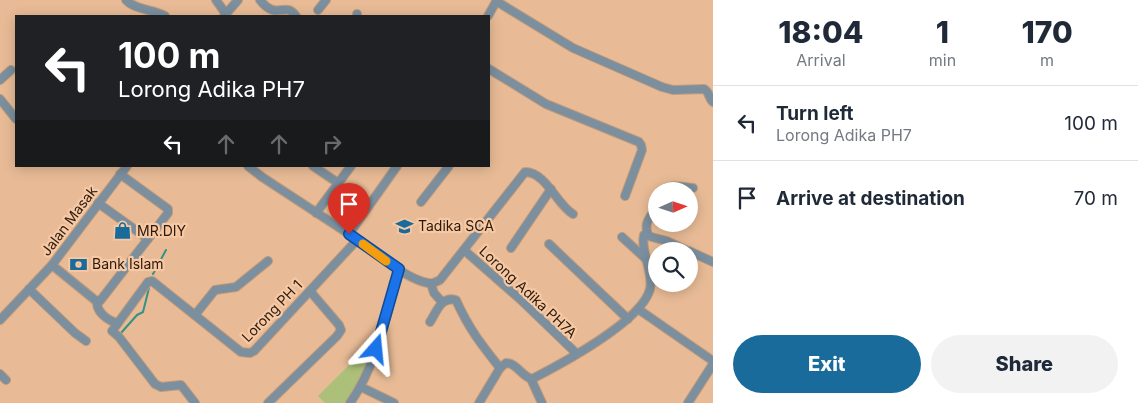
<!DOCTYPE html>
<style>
:root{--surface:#fff;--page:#f2f2f3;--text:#1f2937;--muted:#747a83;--line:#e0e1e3;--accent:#196b9c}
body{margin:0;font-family:Inter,sans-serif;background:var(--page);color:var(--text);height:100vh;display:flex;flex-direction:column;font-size:19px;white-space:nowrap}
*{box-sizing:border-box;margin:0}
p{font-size:16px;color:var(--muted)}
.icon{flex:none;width:28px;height:28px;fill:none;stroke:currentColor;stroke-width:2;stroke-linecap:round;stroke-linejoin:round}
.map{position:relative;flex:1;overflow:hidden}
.sheet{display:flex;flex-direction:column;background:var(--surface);width:425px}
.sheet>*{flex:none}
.banner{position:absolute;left:15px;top:15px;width:475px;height:152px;border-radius:0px;box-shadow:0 2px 12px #0003;background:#202124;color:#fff;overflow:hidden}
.needle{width:32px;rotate:87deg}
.tools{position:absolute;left:648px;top:182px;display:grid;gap:10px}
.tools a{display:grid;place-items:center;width:50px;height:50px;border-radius:50%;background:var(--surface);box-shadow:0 2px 12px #0003;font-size:25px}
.pin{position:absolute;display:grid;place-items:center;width:42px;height:42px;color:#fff;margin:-51px -21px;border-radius:50% 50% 50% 0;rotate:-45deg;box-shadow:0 0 5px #0007}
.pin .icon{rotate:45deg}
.me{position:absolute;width:55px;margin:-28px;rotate:18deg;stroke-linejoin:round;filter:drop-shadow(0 0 4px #0008)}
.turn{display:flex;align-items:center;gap:18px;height:105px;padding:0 20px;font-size:22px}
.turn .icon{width:65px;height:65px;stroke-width:2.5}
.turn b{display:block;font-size:35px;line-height:42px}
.lanes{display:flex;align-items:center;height:48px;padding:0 20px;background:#0003;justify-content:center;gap:25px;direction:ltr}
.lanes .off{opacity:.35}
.eta{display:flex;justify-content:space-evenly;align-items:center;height:85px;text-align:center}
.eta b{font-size:30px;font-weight:800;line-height:35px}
.primary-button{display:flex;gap:10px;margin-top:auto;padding:10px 20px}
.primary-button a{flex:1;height:58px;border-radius:30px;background:var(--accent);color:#fff;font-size:20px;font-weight:800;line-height:58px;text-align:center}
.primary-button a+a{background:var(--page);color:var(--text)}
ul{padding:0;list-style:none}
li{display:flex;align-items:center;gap:15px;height:75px;padding:0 20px;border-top:1px solid var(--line)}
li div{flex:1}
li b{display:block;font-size:19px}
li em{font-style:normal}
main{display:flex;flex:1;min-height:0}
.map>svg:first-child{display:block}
.green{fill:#acc079}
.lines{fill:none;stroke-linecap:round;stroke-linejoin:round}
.stream{stroke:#329385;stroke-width:2}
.minor-casing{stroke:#c29b7a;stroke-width:10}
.minor{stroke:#7b8f9e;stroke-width:8}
.route-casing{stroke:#114b97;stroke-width:12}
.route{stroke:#1a73e8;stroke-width:9}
.slow{stroke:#f59e0b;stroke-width:9}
.labels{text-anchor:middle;stroke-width:4.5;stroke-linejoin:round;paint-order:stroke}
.street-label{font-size:14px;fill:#2b1a0c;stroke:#f6c8a3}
.poi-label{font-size:14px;fill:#2b1a0c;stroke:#f6c8a3;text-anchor:start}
</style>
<main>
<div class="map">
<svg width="713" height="403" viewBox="0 0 713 403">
<rect width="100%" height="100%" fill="#e8bb96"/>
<!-- green -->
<path class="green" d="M360 354 368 359C362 374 356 391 344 403H325L318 396Z"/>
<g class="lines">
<!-- stream -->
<g class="stream">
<polyline points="153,274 166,250"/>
<polyline points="121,333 137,315 143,312 149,288"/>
</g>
<defs>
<g id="minor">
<path d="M126 0C135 10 153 9 165 16"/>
<polyline points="216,0 226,14"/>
<path d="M260 0C277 22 285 0 296 16"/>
<path d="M496 1 573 48 662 87 673 90 704 89C710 92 708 98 713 102"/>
<polyline points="318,10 326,0"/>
<polyline points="224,16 238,0"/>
<polyline points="357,16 357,14"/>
<polyline points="488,16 497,0"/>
<polyline points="489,69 546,104 639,142 641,145 642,150 625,196"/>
<polyline points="0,80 11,70"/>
<polyline points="0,99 16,119"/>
<polyline points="248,166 262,177 349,234 397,166"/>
<polyline points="313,166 338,183"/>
<path d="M662 191C669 183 682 187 693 188"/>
<polyline points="421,202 449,166"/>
<polyline points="98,203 148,239"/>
<polyline points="316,213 351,166"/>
<path d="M349 234C367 247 408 281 429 283 433 284 436 282 440 280L525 172C546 172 557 205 573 214"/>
<path d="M648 235C643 220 651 220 656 205"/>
<polyline points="622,237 646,259"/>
<polyline points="549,244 628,319"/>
<polyline points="511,248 551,189"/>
<polyline points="464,250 521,300 576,353"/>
<polyline points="689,251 713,262"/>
<polyline points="52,265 95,300 100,301 168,213 168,209 120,174"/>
<polyline points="431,284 434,293 442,302"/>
<polyline points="29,289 75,333 86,341"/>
<path d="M97 301C96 312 108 321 118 323L148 282 152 281 241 352 250 353 254 351 357 240"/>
<polyline points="638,309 713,361"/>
<polyline points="195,315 215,290 236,287 268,261"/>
<polyline points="0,320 52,265 127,166"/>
<path d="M430 322C437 311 441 296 456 300 469 329 481 344 500 368"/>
<polyline points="118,323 112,331 119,337 155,384 161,387 181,385 195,403"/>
<polyline points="0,374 6,380"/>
<polyline points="531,379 542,403"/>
<polyline points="361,387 394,403"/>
<polyline points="268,403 337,336 341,330 339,325 310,291"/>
<path d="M350 403C377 365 387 313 399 269"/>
<path d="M479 403 500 368 506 363C517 363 522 377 532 379 561 364 642 321 650 289 654 272 640 252 644 235L667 241 688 251"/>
<polyline points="688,403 713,364"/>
</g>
</defs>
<!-- minor casing -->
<use href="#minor" class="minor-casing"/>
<!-- minor -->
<use href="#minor" class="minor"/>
</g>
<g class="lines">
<defs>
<polyline id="route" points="349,234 399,269 376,349"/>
</defs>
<!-- route casing -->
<use href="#route" class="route-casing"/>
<!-- route -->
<use href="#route" class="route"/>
<!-- slow -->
<polyline class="slow" points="363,244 386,261"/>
</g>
<!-- icons -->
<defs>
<symbol id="school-bare" viewBox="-9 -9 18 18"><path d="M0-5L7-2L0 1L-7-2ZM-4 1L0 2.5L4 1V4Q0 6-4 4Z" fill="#196b9c" stroke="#f6c8a3" stroke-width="2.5" paint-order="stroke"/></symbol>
<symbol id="shop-bare" viewBox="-9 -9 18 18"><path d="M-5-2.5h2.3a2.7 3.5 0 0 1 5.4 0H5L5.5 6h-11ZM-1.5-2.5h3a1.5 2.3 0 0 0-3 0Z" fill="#196b9c" stroke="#f6c8a3" stroke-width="2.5" paint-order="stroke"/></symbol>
<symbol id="bank-bare" viewBox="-9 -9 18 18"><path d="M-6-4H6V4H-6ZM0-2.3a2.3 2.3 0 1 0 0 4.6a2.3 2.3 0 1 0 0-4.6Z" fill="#196b9c" stroke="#f6c8a3" stroke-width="2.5" paint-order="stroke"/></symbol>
</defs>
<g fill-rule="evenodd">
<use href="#school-bare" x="392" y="214" width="25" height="25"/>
<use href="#shop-bare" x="110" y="218" width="25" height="25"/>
<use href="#bank-bare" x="66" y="252" width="25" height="25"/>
</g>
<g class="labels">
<!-- street labels -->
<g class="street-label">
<text transform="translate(69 221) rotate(-53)" y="5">Jalan Masak</text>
<text transform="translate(528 292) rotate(43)" y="5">Lorong Adika PH7A</text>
<text transform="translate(272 311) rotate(-46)" y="5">Lorong PH 1</text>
</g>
<!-- poi labels -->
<g class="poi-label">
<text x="418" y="231">Tadika SCA</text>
<text x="137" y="236">MR.DIY</text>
<text x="92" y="269">Bank Islam</text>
</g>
</g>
</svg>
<div class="tools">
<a><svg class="needle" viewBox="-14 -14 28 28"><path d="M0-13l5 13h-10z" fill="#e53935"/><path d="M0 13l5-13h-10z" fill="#747a83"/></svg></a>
<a><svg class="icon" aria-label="search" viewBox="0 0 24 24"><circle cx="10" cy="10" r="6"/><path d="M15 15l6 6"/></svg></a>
</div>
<div class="pin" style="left:349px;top:234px;background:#d93025"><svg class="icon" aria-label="arrive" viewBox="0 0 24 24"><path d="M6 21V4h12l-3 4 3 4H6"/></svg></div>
<svg class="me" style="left:376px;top:349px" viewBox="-20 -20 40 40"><path d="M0-17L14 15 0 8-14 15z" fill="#1a73e8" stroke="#fff" stroke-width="4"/></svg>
<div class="banner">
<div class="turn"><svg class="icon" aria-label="left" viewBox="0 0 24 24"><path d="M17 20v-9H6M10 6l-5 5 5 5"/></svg><div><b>100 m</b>Lorong Adika PH7</div></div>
<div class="lanes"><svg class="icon" aria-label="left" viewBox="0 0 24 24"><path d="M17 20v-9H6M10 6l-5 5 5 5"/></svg><svg class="icon off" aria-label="ahead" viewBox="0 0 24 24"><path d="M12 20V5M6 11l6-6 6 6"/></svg><svg class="icon off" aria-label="ahead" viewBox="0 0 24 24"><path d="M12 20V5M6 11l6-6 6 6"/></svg><svg class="icon off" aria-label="right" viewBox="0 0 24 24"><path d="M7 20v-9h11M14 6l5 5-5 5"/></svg></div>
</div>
</div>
<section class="sheet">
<div class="eta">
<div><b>18:04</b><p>Arrival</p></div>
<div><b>1</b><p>min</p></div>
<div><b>170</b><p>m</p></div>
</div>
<ul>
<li><svg class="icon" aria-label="left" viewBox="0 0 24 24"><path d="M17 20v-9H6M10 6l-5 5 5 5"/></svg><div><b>Turn left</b><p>Lorong Adika PH7</p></div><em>100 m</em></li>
<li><svg class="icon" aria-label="arrive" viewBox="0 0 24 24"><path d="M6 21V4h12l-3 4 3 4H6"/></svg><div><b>Arrive at destination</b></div><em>70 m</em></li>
</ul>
<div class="primary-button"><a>Exit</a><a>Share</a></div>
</section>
</main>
